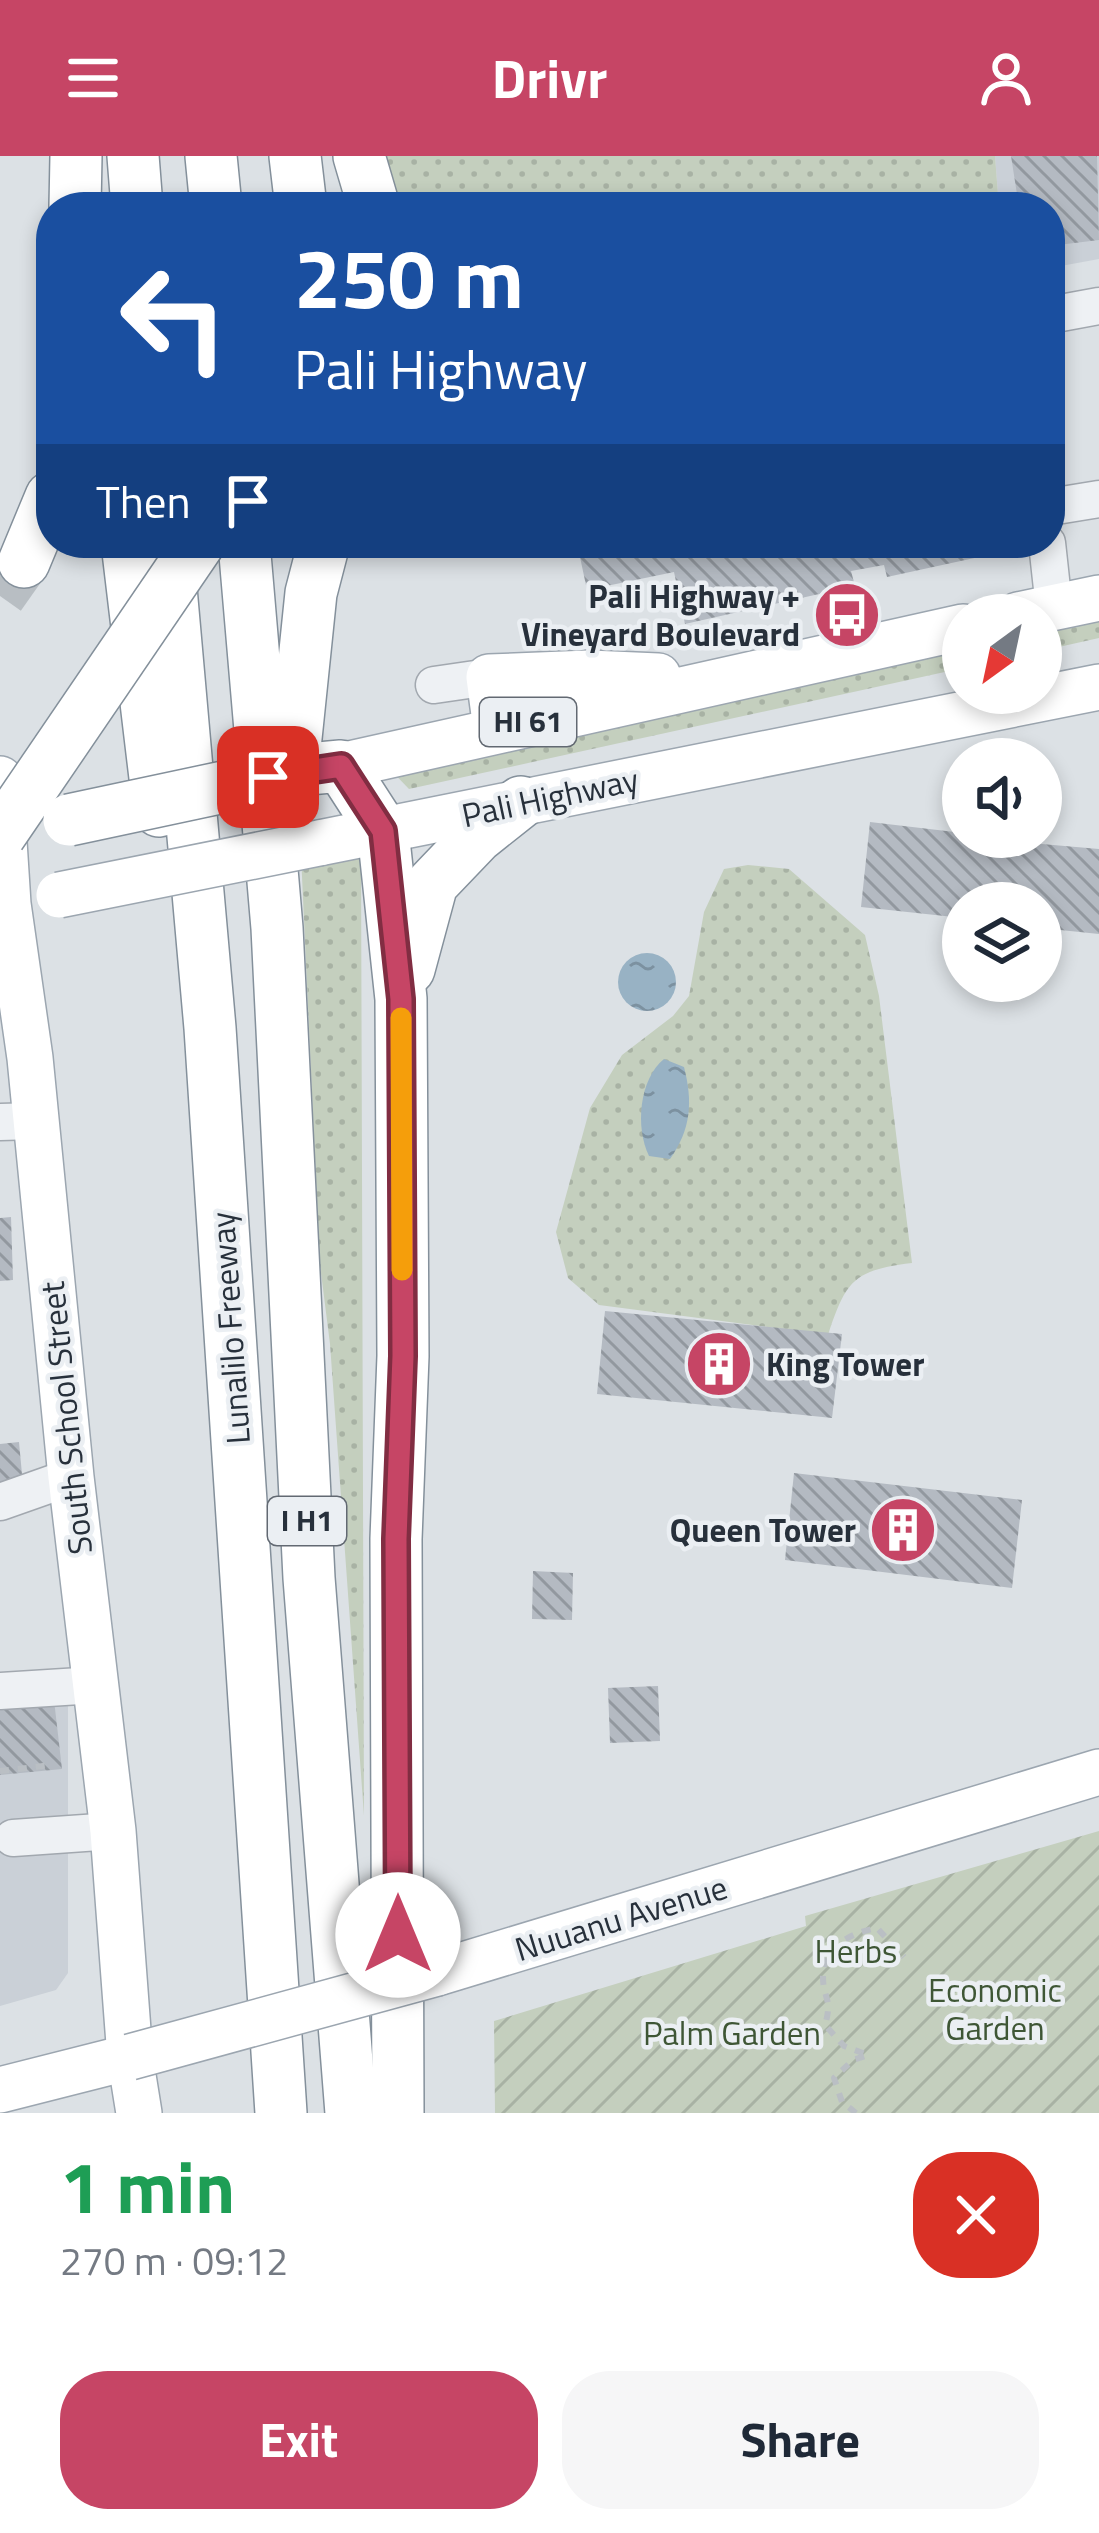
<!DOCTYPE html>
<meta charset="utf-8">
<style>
:root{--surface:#fff;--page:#f6f6f7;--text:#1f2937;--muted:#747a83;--accent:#c64565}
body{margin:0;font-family:"Titillium Web",sans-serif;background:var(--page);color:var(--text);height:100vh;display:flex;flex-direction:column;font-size:45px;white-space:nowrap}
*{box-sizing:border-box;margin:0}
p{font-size:39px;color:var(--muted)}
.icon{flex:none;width:66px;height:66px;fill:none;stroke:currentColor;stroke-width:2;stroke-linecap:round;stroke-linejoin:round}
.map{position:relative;height:1957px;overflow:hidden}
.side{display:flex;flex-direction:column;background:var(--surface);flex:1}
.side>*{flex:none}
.hud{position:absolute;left:36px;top:36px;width:1029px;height:366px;border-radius:48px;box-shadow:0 6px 18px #0003;background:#1a4fa0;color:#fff;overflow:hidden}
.needle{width:78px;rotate:213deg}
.buttons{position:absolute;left:942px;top:438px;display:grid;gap:24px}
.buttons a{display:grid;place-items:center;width:120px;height:120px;border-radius:50%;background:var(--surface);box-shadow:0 6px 18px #0003;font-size:60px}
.pin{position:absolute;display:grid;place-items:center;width:102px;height:102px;color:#fff;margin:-51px;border-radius:24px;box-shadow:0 6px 18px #0006}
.me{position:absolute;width:132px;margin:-66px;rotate:0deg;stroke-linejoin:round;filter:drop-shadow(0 0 9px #0008)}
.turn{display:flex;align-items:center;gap:42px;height:252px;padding:0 60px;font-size:54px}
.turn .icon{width:156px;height:156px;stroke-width:2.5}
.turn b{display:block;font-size:84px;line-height:102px}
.then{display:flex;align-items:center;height:114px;padding:0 60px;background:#0003;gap:24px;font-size:45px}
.round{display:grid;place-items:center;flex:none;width:126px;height:126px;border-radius:48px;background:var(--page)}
.overview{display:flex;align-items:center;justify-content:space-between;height:204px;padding:0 60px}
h1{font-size:72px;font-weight:700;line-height:90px;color:#1e9e55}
.action{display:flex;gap:24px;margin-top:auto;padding:24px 60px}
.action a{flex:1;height:138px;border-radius:48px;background:var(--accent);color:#fff;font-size:48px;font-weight:700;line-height:138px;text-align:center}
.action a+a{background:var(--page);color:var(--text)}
header{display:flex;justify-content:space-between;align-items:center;height:156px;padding:0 60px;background:var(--accent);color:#fff;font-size:54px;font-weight:700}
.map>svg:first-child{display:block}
.built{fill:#cad0d7}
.grass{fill:url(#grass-dots)}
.garden{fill:url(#garden-furrows)}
.water{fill:url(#water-ripples)}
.building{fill:url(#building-back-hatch)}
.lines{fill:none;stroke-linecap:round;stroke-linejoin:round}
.highway-tunnel{stroke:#b8bec3;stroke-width:51;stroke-dasharray:51 26;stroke-linecap:butt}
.minor-casing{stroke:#a2a8af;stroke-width:39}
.major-casing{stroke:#9ca6b0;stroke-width:48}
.highway-casing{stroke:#84909b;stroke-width:54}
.path{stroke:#babfc4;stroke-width:6;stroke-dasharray:9 9;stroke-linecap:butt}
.minor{stroke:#eef1f4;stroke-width:36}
.major{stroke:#fff;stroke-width:45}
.highway{stroke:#fff;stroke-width:51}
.major-bridge-casing{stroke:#9ca6b0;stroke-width:48;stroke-linecap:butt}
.highway-bridge-casing{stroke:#84909b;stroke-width:54;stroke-linecap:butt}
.major-bridge{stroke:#fff;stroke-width:45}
.highway-bridge{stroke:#fff;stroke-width:51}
.route-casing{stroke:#812d42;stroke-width:30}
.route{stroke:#c64565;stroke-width:21}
.slow{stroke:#f59e0b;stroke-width:21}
.labels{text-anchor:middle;stroke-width:9;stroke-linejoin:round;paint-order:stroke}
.shield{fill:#ebeff3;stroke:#626972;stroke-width:3}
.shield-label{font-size:30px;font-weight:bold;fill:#27303b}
.poi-label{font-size:33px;font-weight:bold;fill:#27303b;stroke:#ebeff3;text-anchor:end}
.street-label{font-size:33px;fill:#27303b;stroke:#ebeff3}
.park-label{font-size:33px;fill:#3e5635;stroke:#ebeff3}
</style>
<header><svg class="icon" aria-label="menu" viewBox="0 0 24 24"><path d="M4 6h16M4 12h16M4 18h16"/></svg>Drivr<svg class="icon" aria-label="person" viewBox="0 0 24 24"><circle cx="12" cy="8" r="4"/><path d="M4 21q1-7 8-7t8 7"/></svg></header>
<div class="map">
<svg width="1099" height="1957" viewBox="0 0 1099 1957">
<defs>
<pattern id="grass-dots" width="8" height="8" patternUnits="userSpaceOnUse" patternTransform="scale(3)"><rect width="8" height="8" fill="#c4cfbe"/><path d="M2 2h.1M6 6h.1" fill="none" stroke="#a8b2a4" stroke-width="1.8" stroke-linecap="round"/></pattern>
<pattern id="garden-furrows" width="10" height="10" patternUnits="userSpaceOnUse" patternTransform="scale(3)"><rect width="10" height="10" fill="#c4cfbe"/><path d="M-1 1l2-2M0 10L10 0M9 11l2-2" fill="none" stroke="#a8b2a4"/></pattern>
<pattern id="water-ripples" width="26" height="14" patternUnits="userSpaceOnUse" patternTransform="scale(3)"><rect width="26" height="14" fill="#98b2c4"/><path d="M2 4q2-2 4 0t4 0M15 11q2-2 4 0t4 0" fill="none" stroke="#7c91a0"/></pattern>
<pattern id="building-back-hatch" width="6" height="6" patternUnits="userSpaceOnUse" patternTransform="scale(3)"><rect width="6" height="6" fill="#b4bac2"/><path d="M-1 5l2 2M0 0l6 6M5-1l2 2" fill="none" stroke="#92989f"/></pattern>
</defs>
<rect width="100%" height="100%" fill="#dce1e5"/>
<!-- built -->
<g class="built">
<polygon points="995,0 1099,0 1099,103 1050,112 1050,51 999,51"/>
<polygon points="68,1517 68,1817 56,1834 0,1850 0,1524"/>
</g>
<!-- grass -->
<g class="grass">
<polygon points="387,0 995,0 999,51 393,51"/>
<polygon points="1099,462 1099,482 1041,495 1041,474"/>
<polygon points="963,489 963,512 409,633 382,605"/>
<polygon points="361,695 364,1660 330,1188 320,1109 301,699"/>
<path d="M748 709 789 713 865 779 879 840 912 1107C853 1114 846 1125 828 1179L599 1149 568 1122 556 1076 590 952 622 899 673 860 689 840 704 756 724 713Z"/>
</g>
<!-- garden -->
<polygon class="garden" points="1099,1675 1099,1957 495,1957 494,1865 806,1770 805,1760"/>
<!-- water -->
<g class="water">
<circle cx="647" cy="826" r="29"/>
<path d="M664 903 684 911C693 946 691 973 670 1003L649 1000C635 972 639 923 664 903Z"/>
</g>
<!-- building -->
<g class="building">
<polygon points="1011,0 1097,0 1099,84 1058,89 1050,87 1050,51 1019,51"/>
<polygon points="577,387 976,387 979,401 887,421 884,409 851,415 855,430 685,468 674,416 587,434"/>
<polygon points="870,666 963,677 963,681 1099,693 1099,778 1041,772 1041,747 963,747 963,762 861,751"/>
<polygon points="11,1061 13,1124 0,1125 0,1062"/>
<polygon points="605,1155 842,1178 832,1262 597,1238"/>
<polygon points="19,1286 23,1329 0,1338 0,1288"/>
<polygon points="794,1317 1022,1344 1012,1432 785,1404"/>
<polygon points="533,1415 573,1417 572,1464 532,1463"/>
<polygon points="658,1530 660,1585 610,1587 608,1532"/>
<polygon points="54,1544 62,1613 0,1619 0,1549"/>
</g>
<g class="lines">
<!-- highway-tunnel -->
<polyline class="highway-tunnel" points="0,440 24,406"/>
<defs>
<g id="minor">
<polyline points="1050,159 1099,150"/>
<polyline points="1050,351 1099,343"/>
<polyline points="1047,387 1054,451"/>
<polyline points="434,529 489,521"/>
<polyline points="0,966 36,965"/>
<polyline points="0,1346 71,1321"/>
<polyline points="0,1535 96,1529"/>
<polyline points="13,1682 113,1675"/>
</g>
<g id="major">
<polyline points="1018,459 1099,442"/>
<polyline points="496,573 489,521 589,517 658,520"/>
<polyline points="341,610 963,471"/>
<polyline points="0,623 8,748 30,902 71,1321 113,1675 130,1901 139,1957"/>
<polyline points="319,687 1099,531"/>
<polyline points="437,1817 1099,1616"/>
<polyline points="0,1934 130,1901"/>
</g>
<g id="highway">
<polyline points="133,0 137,51"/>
<polyline points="211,0 216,51"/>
<polyline points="295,0 301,51"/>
<polyline points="359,0 374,51"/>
<polyline points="75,51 76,0"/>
<polyline points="127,387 159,655"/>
<polyline points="167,387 210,872 281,1957"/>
<polyline points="244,387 277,772 309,1422 351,1957"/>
<polyline points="24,406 51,341"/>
<polyline points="308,613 341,610 383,675 401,843 403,1200 396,1383 398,1957"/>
<polyline points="290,640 311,437 324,387"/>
<polyline points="409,813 432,728 477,681 521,646"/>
</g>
</defs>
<!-- minor casing -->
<use href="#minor" class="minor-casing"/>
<!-- major casing -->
<use href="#major" class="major-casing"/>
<!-- highway casing -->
<use href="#highway" class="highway-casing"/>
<!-- path -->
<g class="path">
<polyline points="0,1615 52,1609"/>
<path d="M856 1957 842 1946 834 1922 853 1904 868 1899 844 1890 825 1869C833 1842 823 1843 823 1821 823 1790 851 1777 877 1772L904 1801"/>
</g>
<!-- minor -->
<use href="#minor" class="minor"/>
<!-- major -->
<use href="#major" class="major"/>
<!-- highway -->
<use href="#highway" class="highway"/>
<defs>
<g id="major-bridge">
<polyline points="59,739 319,687"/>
<polyline points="130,1901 437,1817"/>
</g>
<g id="highway-bridge">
<polyline points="69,664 308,613"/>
<polyline points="0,679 199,387"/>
</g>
</defs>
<!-- major-bridge casing -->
<use href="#major-bridge" class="major-bridge-casing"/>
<!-- highway-bridge casing -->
<use href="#highway-bridge" class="highway-bridge-casing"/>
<!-- major-bridge -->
<use href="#major-bridge" class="major-bridge"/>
<!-- highway-bridge -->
<use href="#highway-bridge" class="highway-bridge"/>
</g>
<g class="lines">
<defs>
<polyline id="route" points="268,621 341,610 383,675 401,843 403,1200 396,1383 398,1779"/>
</defs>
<!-- route casing -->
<use href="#route" class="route-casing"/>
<!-- route -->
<use href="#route" class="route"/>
<!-- slow -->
<polyline class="slow" points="401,862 402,1114"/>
</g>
<!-- icons -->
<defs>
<symbol id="bus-disc" viewBox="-11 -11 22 22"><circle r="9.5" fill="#c64565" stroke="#ebeff3"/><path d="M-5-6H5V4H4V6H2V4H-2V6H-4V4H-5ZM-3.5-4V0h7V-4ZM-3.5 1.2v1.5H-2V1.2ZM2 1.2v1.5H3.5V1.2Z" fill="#fff"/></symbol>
<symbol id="building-disc" viewBox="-11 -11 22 22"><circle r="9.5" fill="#c64565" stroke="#ebeff3"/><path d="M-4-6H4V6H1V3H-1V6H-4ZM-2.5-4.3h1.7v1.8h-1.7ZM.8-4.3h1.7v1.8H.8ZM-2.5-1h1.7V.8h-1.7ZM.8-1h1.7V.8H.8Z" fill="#fff"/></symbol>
</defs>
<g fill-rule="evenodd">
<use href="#bus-disc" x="809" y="421" width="76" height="76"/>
<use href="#building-disc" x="681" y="1170" width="76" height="76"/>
<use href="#building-disc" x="865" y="1336" width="76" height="76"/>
</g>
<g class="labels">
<!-- shield labels -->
<g class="shield">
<rect x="480" y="542" width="96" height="48" rx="9"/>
<rect x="268" y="1341" width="78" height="48" rx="9"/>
</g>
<g class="shield-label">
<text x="528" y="576">HI 61</text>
<text x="307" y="1375">I H1</text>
</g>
<!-- poi labels -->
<g class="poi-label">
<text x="800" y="452">Pali Highway +<tspan x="800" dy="38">Vineyard Boulevard</tspan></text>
<text x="766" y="1220" text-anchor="start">King Tower</text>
<text x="856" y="1386">Queen Tower</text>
</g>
<!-- street labels -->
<g class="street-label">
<text transform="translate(550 641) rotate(-12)" y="12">Pali Highway</text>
<text transform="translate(230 1172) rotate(-94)" y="12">Lunalilo Freeway</text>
<text transform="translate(66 1262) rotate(-96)" y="12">South School Street</text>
<text transform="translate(621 1762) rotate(-17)" y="12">Nuuanu Avenue</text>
</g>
<!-- park labels -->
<g class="park-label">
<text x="856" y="1807">Herbs</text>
<text x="995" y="1846">Economic<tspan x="995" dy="38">Garden</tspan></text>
<text x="732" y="1889">Palm Garden</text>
</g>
</g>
</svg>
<div class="buttons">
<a><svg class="needle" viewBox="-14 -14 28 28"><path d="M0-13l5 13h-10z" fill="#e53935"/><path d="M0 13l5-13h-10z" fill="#747a83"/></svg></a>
<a><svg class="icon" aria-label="sound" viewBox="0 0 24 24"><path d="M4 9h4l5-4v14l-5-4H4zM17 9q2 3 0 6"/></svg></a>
<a><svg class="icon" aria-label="layers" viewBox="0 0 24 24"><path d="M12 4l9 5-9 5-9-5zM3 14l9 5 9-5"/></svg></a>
</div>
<div class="pin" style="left:268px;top:621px;background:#d93025"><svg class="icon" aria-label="arrive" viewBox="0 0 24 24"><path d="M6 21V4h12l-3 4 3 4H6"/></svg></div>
<svg class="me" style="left:398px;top:1779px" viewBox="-20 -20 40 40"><circle r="19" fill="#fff"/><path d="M0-13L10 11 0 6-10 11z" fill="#c64565"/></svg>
<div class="hud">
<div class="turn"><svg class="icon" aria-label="left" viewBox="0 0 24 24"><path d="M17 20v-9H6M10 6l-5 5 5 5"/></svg><div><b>250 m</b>Pali Highway</div></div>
<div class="then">Then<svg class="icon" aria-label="arrive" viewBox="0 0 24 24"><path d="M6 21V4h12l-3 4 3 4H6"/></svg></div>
</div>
</div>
<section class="side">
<div class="overview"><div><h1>1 min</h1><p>270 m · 09:12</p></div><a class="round" style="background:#d93025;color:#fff"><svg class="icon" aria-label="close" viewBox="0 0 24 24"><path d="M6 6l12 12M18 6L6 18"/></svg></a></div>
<div class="action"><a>Exit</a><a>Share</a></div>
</section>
